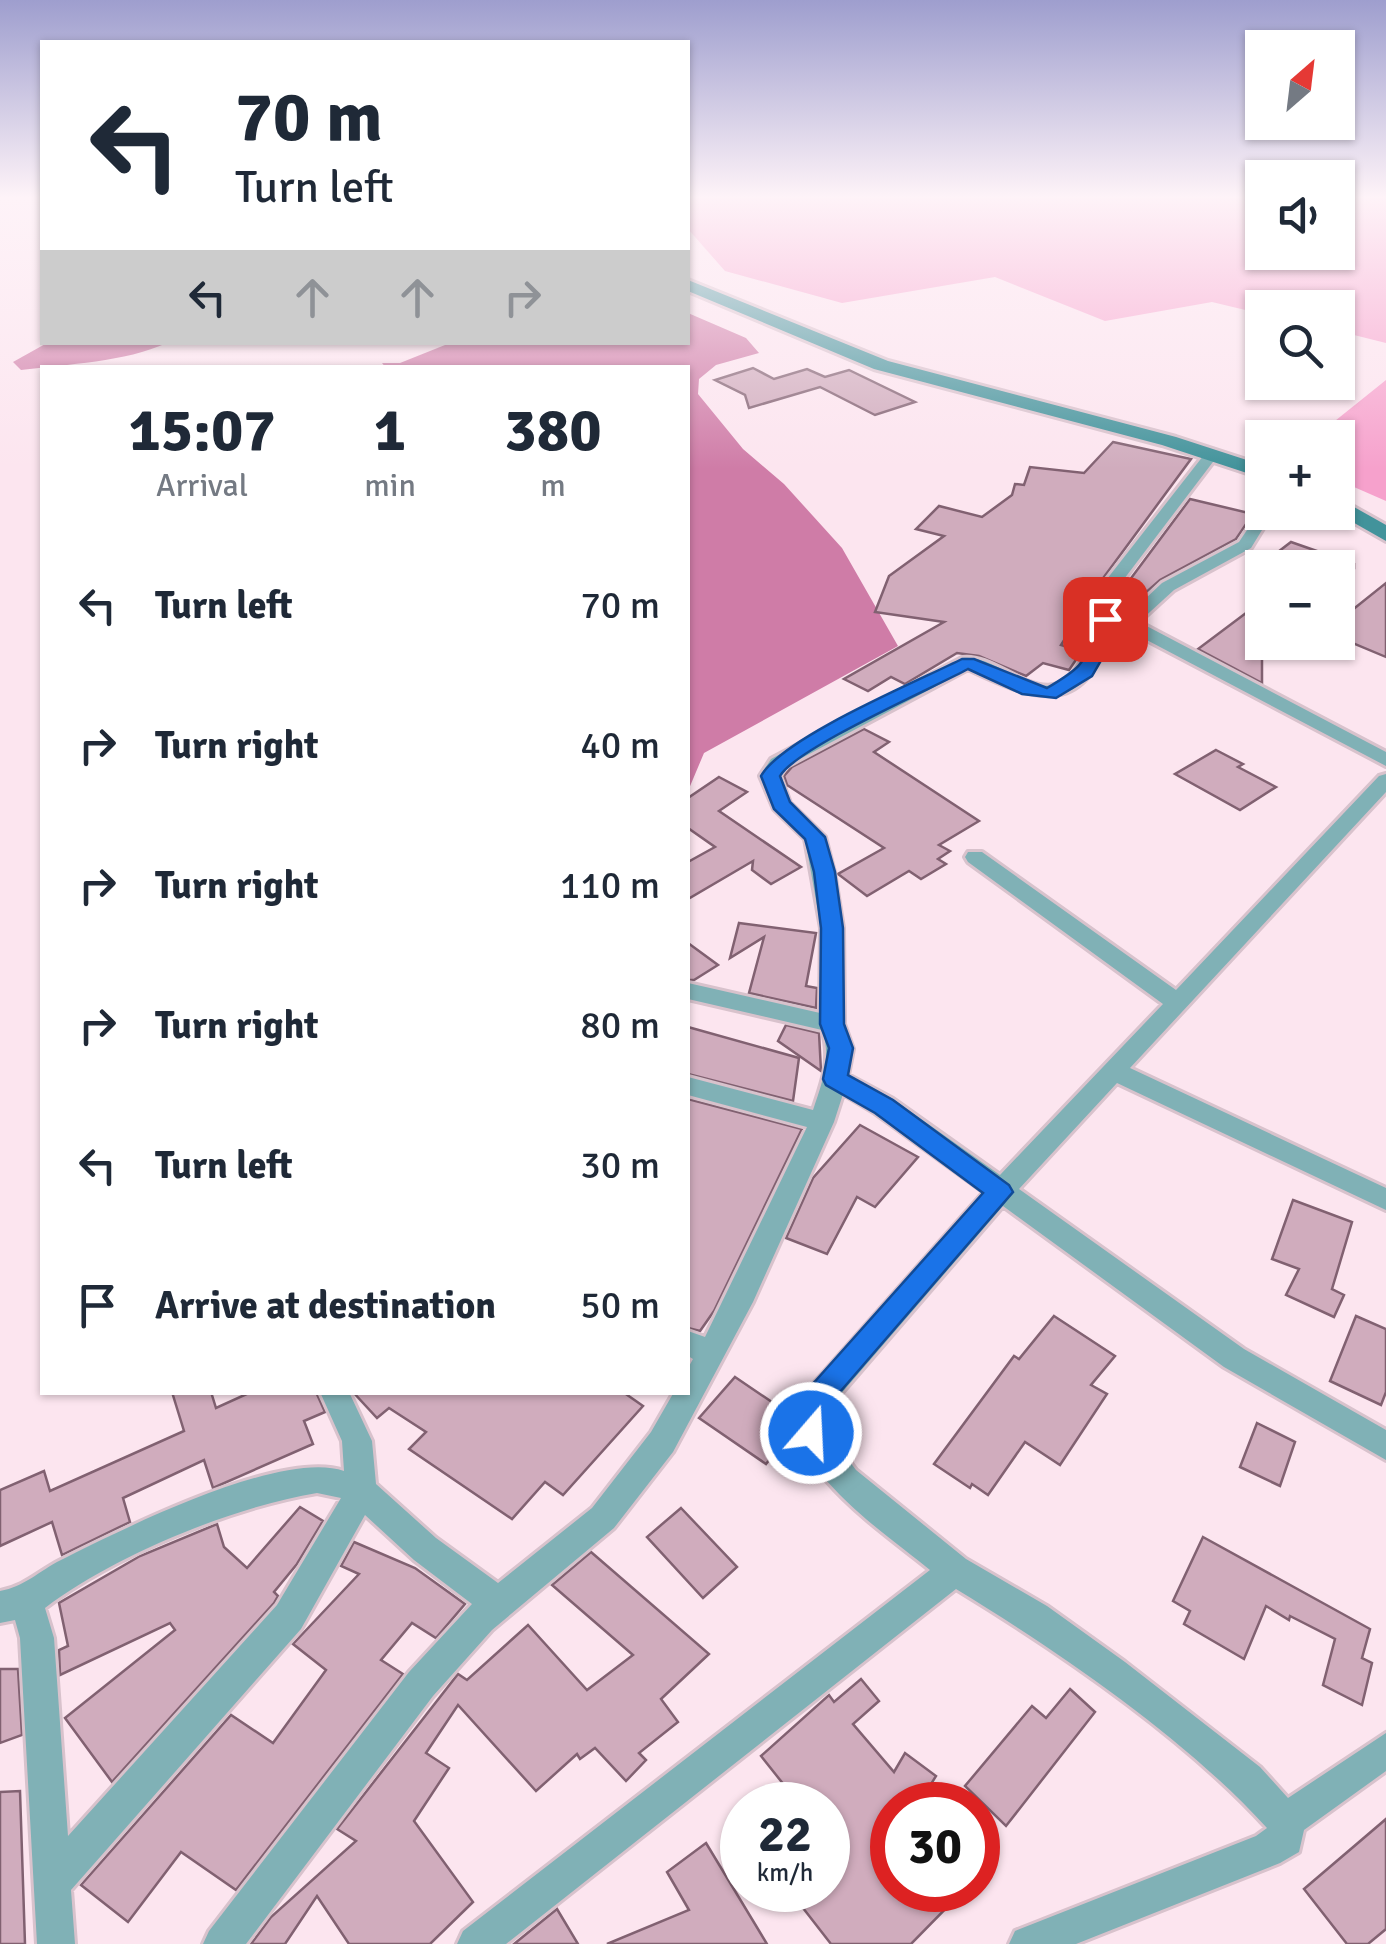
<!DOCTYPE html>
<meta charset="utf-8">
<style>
:root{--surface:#fff;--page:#f2f2f3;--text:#1f2937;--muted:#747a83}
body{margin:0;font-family:Signika,sans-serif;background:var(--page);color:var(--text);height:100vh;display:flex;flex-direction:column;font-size:38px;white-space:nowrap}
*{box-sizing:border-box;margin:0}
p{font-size:32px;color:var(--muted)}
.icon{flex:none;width:55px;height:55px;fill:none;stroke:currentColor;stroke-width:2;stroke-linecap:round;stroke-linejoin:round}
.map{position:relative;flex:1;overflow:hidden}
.side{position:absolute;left:40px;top:365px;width:650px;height:1030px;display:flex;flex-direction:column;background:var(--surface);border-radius:0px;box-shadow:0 2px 8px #0004}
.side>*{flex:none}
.top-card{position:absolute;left:40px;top:40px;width:650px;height:305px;border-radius:0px;box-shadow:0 2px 8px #0004;background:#fff;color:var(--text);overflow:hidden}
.needle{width:65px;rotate:28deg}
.tools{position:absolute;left:1245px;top:30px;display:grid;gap:20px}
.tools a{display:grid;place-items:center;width:110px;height:110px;border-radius:0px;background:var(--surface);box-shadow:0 2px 8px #0004;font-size:50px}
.speed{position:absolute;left:720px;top:1782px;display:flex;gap:20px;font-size:50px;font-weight:700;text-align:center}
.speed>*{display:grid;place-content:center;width:130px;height:130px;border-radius:50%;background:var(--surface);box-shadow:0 2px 8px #0004;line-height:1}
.speed small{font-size:25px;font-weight:400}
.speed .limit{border:15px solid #d22;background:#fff;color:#111}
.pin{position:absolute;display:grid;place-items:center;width:85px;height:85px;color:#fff;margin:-42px;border-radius:20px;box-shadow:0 5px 15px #0006}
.me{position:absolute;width:110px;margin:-55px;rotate:19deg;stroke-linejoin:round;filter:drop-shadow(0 0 8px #0008)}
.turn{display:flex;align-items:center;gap:35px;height:210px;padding:0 30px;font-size:45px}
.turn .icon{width:130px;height:130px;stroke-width:2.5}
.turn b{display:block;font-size:70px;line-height:85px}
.lanes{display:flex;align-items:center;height:95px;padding:0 30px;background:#0003;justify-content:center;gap:50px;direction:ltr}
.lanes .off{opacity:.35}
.eta{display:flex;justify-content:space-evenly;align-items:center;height:170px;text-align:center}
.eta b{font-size:60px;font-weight:800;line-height:70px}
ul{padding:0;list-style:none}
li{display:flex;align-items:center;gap:30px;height:140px;padding:0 30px}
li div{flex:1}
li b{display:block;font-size:38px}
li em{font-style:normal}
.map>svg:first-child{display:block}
.green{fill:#f6a1cc}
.water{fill:#cf7ca7}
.building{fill:#d0acbd;stroke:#816171;stroke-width:2.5}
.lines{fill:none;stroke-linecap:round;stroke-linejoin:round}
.street-casing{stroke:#d8c2cc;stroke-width:6}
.secondary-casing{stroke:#d8c2cc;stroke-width:6}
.street{fill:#80b1b6;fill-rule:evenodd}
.secondary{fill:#42939b;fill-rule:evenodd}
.route{fill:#1a73e8;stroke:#114b97;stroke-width:2.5}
</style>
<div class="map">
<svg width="1386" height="1944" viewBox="0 0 1386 1944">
<rect width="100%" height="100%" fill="#fce5ef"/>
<!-- green -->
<g class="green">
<polygon points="690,196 1262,196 1262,252 1338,252 1338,196 1386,196 1386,343 1338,331 1338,308 1262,308 1262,314 1212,302 1105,321 995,277 842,303 725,271 688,229"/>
<polygon points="1386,380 1386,501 1338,480 1338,438 1315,437"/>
</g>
<!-- water -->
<g class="water">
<polygon points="688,313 746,338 759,353 716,365 699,379 698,394 743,449 784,484 842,548 898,646 704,753 688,791 688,368 386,368 382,363 400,363 450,343 688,342"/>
<path d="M47 343V342L167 343C125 362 68 364 21 370L13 362Z"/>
</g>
<!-- building -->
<g class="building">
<polygon points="753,368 774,379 807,369 825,377 849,370 915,402 875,415 820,387 749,408 745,395 715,380"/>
<polygon points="1113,442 1191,459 1104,577 1061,645 1082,651 1069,670 1043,663 1026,676 979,656 957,653 905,684 891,677 868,691 844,679 944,622 875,612 889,576 944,536 916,529 939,506 982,517 1012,495 1015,484 1024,485 1030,467 1084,473"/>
<polygon points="1190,499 1253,514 1236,539 1160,580 1142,596 1120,593"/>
<polygon points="1291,542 1354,564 1354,568 1257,568"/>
<polygon points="1386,583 1386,657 1338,637 1338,606 1351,611"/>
<polygon points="1262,601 1262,683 1198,649"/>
<polygon points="864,729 889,742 874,752 979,821 939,845 950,851 938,859 946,864 921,879 909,871 867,896 838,874 884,848 787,785 784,776 792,767"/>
<polygon points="1216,750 1243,764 1238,767 1276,787 1240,810 1175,774"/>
<polygon points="719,777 747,792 719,811 801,867 771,884 752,870 753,861 688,899 688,862 715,847 688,828 688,798"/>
<polygon points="739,923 816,933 806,986 817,988 816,1008 749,993 764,937 730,958"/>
<polygon points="688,943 718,965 694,980 688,980"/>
<polygon points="786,1025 819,1033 821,1071 778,1041"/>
<polygon points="688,1027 799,1058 793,1101 688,1074"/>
<polygon points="688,1099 802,1129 714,1311 700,1331 688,1328"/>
<polygon points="860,1125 918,1157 875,1207 857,1197 827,1254 786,1238 813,1178"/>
<polygon points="1293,1200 1352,1222 1332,1289 1344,1295 1334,1317 1286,1295 1299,1269 1272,1259"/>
<polygon points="1054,1316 1115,1356 1091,1385 1107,1394 1060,1465 1025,1442 988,1495 972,1484 970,1488 934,1464 1014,1356 1019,1359"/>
<polygon points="1356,1316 1386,1329 1386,1392 1381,1405 1330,1381"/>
<polygon points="735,1377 794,1417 791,1432 766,1464 699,1418"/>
<polygon points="172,1392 211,1392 216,1408 251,1392 316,1392 325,1412 304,1421 313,1444 213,1488 204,1460 123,1498 130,1522 62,1555 52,1522 0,1546 0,1490 44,1471 50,1491 184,1431"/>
<polygon points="353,1392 623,1392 643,1406 563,1495 545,1482 512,1519 409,1449 426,1432 389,1408 377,1418"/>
<polygon points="1257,1423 1295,1442 1280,1486 1240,1467"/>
<polygon points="300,1507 323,1521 297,1564 274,1592 278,1596 274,1603 112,1782 65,1718 175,1630 170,1623 60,1675 59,1650 68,1646 59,1603 140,1556 217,1524 224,1547 247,1568"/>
<polygon points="681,1508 737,1567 703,1598 647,1537"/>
<polygon points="1203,1537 1370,1629 1362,1658 1372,1663 1362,1705 1323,1685 1335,1639 1290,1616 1289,1620 1266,1606 1244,1659 1184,1624 1190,1611 1173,1601"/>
<polygon points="354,1542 415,1568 465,1604 436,1638 412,1623 381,1660 403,1674 236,1890 181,1852 128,1922 81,1885 231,1715 273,1743 326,1670 293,1644 359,1574 341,1566"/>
<polygon points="591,1552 709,1654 661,1699 678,1722 639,1753 646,1760 626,1781 595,1748 580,1759 577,1754 536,1791 458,1705 426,1753 449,1768 414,1821 473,1902 430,1944 349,1944 317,1896 285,1944 251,1944 271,1917 356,1841 337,1829 458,1674 467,1680 528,1625 587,1690 633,1655 552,1585"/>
<polygon points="0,1669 18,1669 22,1735 0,1743"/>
<polygon points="861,1679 879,1701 853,1724 894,1772 905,1753 936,1776 918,1805 892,1805 892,1890 964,1890 911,1944 831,1944 789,1890 828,1890 828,1805 800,1805 761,1756 829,1695 834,1702"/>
<polygon points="1070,1689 1095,1712 1006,1826 965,1786 1032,1706 1046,1718"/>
<polygon points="20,1791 25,1944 0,1944 0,1792"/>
<polygon points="1386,1819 1386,1929 1368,1944 1347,1944 1304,1889"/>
<polygon points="706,1843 767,1944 607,1944 689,1910 667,1872"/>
<polygon points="557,1909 578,1944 514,1944"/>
</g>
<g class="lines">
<defs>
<path id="street" d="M1207 451 1219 454 1121 583 1109 609 1112 615 1125 618 1162 583 1239 542 1261 509 1262 512H1273L1251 548 1174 590 1139 622 1386 752V766L1124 628 1112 625C1086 717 1041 704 968 669L785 767 780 776 790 803 825 837 834 872 843 928 844 1024 853 1049 848 1075 893 1099 1000 1175 1163 1004 968 862 965 857 968 852H982L1176 990 1379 776 1386 774V792L1130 1068 1386 1188V1210L1117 1083 1019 1189 1244 1349 1386 1430V1460L1224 1367 1003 1206 827 1410 826 1430 856 1470 966 1559 1047 1606 1125 1662 1260 1767 1288 1798 1386 1733V1771L1304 1830 1299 1852 1280 1863 1076 1944H1009L1015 1931 1256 1836 1267 1828C1185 1738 1061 1653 956 1589L506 1944H457L463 1931 930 1570C888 1535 772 1460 802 1397L984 1192 875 1113 843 1094 834 1122 753 1302 673 1452 614 1528 492 1630 433 1696 246 1944H203L209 1931 409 1672 472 1604 414 1560 365 1515 301 1629 71 1890 75 1944H37L20 1638 15 1620 0 1623V1591C24 1587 39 1571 61 1560 121 1530 281 1449 344 1471L342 1441 320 1392H349L372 1441 376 1484 436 1538 498 1583 592 1508 651 1432 674 1392H688V1368L693 1359 688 1356V1331L705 1337 807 1127 688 1095V1077L813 1110C822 1083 832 1058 822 1030L688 999V983L820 1013 821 928 805 839 774 809 760 776 771 759 962 658C1003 652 1051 726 1085 654 1092 640 1098 623 1093 609L1107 579ZM317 1493 341 1498 277 1605 68 1836 54 1638 45 1608C113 1556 232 1507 317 1493Z"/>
<g id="secondary">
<polygon points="688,280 888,361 1176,437 1262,465 1262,478 1162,445 874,369 688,291"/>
<polygon points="1338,498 1386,525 1386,541 1335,512"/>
</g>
</defs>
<!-- street casing -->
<use href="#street" class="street-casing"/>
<!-- secondary casing -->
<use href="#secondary" class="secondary-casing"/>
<!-- street -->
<use href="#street" class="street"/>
<!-- secondary -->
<use href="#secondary" class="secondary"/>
</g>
<!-- sky -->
<linearGradient id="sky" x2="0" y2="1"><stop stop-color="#9e9ece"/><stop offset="0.42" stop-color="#fef3f8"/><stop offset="1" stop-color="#fef3f8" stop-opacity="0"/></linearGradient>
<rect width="1386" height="469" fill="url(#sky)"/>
<!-- route -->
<path class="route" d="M1099 616 1114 619 1107 650 1092 676 1056 698 1022 694 968 669C933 688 796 748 780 776L790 802 825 837 835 872 843 928 844 1024 853 1048 848 1075 893 1100 1009 1185 1013 1192 840 1392 827 1409 822 1442 811 1446 800 1442 796 1433 802 1396 983 1193 875 1113 826 1085 823 1079 829 1048 820 1024 821 928 814 872 805 839 774 809 761 776C783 737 916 682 962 659H974L1047 688C1096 659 1079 661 1099 616Z"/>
</svg>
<div class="tools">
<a><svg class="needle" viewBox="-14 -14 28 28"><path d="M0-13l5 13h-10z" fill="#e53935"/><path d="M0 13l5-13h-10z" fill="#747a83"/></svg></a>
<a><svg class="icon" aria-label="sound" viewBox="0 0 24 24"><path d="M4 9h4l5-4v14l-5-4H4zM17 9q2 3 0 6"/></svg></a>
<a><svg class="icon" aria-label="search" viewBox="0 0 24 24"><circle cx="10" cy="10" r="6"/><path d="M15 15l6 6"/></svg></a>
<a>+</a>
<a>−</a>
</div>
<div class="speed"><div>22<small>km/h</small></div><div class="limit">30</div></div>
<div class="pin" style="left:1105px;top:619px;background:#d93025"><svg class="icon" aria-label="arrive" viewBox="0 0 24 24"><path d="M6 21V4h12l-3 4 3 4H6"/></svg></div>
<svg class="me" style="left:811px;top:1433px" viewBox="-20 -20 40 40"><circle r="17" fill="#1a73e8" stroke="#fff" stroke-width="3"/><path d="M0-11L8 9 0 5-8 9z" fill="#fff"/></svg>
<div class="top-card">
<div class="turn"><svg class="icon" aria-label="left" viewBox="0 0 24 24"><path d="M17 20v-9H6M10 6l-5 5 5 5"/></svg><div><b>70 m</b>Turn left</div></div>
<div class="lanes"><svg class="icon" aria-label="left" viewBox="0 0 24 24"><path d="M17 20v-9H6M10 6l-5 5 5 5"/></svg><svg class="icon off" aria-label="ahead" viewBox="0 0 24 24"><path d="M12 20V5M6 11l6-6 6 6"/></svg><svg class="icon off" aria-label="ahead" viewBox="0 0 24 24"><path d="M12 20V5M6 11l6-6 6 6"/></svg><svg class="icon off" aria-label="right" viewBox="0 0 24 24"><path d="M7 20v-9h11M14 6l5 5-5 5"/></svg></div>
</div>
<section class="side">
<div class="eta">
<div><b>15:07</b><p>Arrival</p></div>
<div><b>1</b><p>min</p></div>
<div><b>380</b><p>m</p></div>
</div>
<ul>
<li><svg class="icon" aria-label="left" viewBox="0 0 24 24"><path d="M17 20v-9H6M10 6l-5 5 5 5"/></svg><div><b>Turn left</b></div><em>70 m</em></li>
<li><svg class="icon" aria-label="right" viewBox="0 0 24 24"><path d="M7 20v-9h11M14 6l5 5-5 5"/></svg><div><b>Turn right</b></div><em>40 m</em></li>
<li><svg class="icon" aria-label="right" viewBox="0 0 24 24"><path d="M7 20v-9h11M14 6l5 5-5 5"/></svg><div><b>Turn right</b></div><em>110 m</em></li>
<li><svg class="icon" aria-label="right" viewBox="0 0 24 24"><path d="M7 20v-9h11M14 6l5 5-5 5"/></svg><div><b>Turn right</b></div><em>80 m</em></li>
<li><svg class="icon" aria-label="left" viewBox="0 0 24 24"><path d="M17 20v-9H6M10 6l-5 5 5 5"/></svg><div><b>Turn left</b></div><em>30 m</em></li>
<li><svg class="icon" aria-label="arrive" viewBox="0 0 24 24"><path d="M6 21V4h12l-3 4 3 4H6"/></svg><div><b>Arrive at destination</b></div><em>50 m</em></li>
</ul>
</section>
</div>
